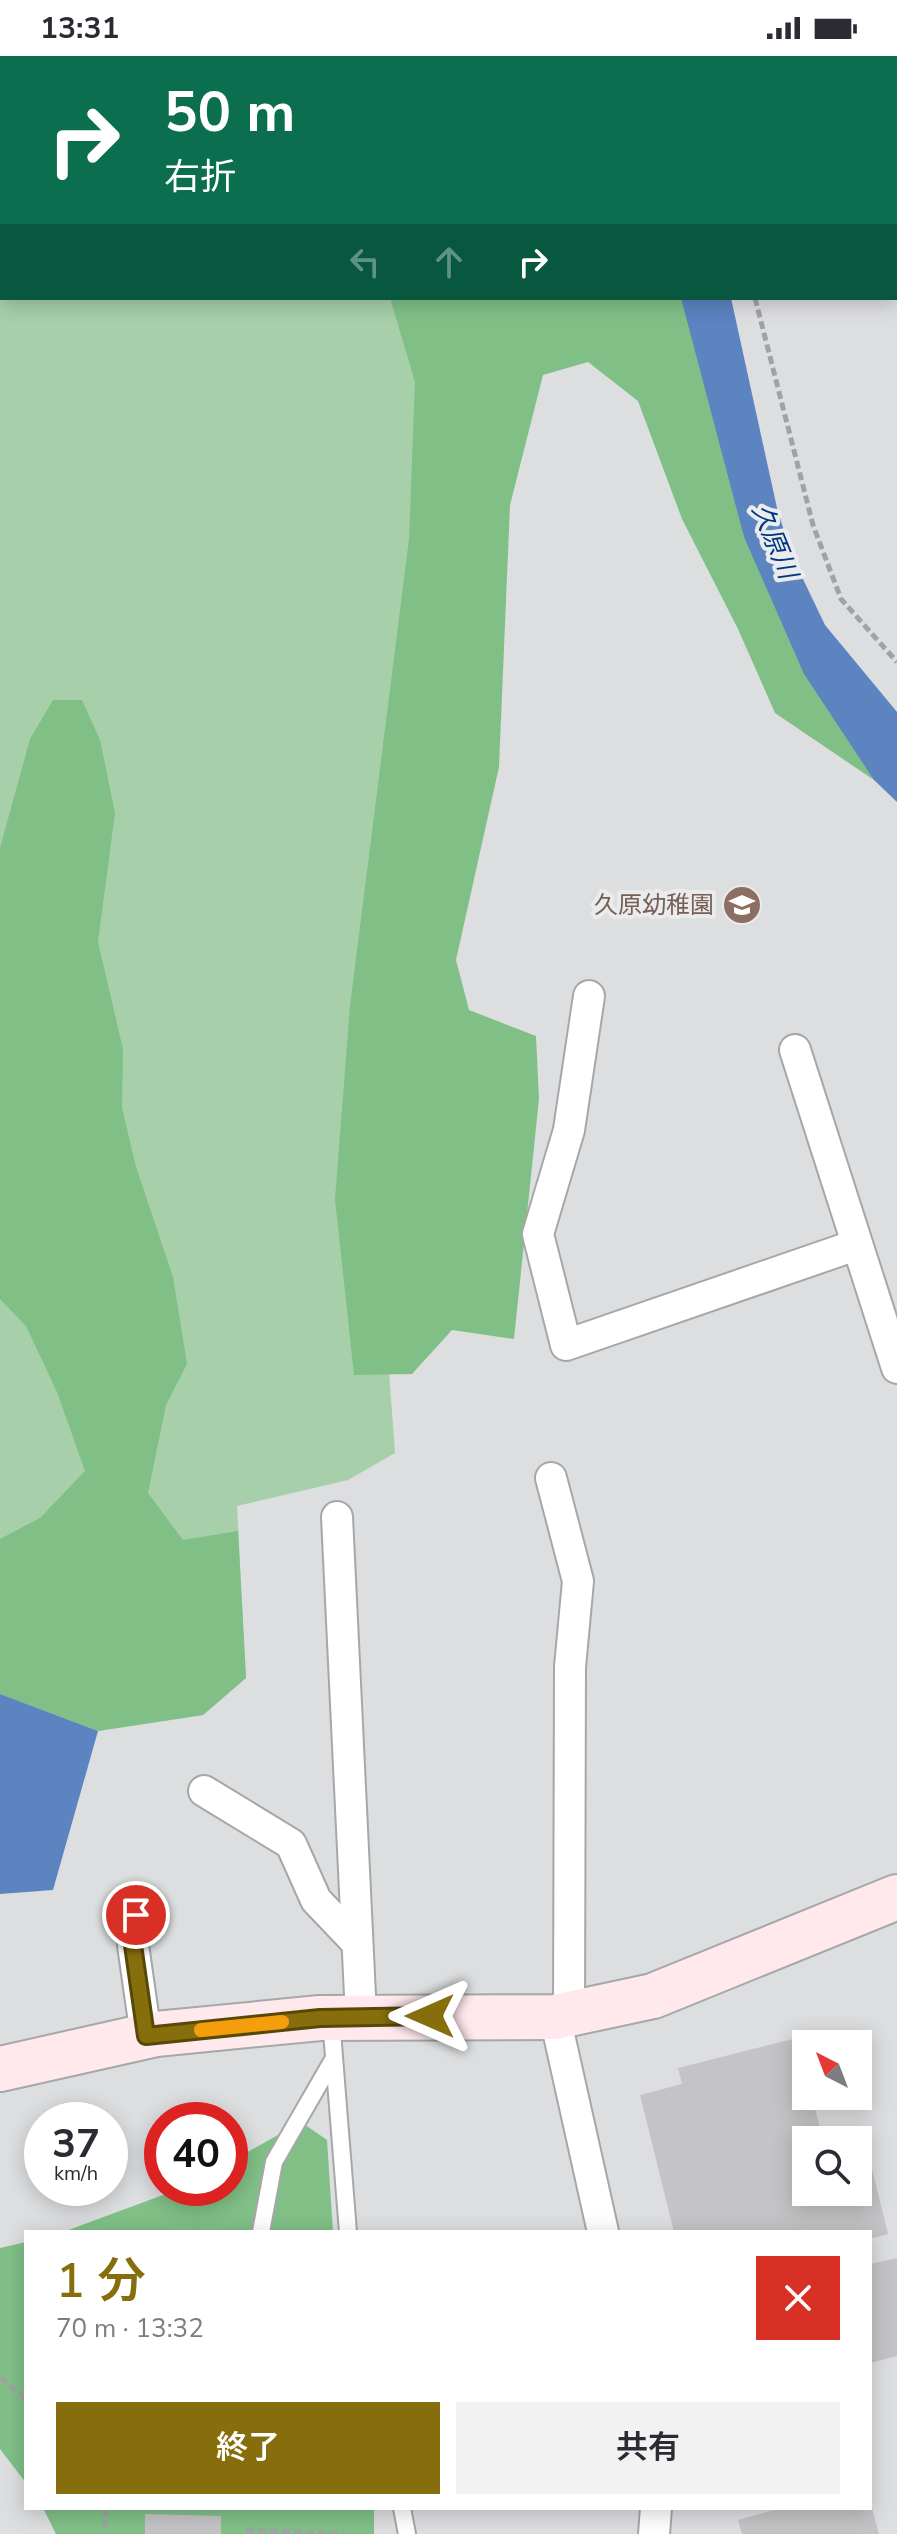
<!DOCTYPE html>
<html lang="ja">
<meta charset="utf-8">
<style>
:root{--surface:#fff;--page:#f2f2f3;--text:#2b2b33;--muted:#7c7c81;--accent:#876e0c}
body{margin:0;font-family:"Nunito Sans","Noto Sans JP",sans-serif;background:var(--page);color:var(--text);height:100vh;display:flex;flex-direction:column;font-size:30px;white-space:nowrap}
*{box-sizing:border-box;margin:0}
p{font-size:26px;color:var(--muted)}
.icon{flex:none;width:44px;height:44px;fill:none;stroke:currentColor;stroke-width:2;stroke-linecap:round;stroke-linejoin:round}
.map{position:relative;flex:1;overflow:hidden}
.panel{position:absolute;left:24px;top:2174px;width:848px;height:280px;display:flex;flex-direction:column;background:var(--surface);border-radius:0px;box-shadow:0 4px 20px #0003}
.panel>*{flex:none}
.hud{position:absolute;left:0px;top:0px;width:898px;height:244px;box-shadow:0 4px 20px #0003;background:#0b6e4f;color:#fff;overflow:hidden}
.needle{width:52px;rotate:318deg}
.controls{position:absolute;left:792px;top:1974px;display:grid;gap:16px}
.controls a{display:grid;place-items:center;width:80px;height:80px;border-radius:0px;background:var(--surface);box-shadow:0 4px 20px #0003;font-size:40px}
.speed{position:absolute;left:24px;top:2046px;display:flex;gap:16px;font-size:40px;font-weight:700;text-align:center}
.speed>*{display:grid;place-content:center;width:104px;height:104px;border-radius:50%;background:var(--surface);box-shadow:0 4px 20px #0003;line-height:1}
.speed small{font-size:20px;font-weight:400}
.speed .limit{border:12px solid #d22;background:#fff;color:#111}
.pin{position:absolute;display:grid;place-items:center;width:68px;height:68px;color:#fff;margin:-34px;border:4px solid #fff;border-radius:50%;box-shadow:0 2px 8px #0007}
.me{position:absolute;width:88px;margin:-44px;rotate:270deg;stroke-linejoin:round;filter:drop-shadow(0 0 6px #0008)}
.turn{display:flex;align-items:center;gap:28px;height:168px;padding:0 32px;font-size:36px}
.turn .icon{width:104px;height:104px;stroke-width:2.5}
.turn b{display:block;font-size:56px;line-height:68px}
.lanes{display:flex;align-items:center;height:76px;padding:0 32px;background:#0003;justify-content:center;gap:40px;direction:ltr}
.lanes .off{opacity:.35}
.round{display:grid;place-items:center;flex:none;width:84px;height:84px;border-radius:0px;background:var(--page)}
.head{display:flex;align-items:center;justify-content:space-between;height:136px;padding:0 32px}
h1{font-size:48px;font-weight:600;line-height:60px;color:var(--accent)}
.primary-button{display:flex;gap:16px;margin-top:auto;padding:16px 32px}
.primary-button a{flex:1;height:92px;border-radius:0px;background:var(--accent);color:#fff;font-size:32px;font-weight:600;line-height:92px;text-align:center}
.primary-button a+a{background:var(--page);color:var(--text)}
.status{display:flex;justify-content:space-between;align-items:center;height:56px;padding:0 40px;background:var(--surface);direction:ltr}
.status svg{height:22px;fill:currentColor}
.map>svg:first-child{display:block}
.green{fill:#a6cfaa}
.forest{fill:#80c087}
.water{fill:#5b84c1}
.building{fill:#c4c4c6}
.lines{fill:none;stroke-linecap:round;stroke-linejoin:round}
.lane-casing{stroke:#a6a7a9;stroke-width:20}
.street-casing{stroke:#a6a7a9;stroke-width:34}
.secondary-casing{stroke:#a6a7a9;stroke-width:48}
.path{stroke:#a1a2a3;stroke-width:5;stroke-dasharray:8 4;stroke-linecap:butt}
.lane{stroke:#fff;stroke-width:16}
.street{stroke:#fff;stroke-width:30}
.secondary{stroke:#ffe9ec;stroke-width:44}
.route-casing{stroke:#584808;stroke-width:20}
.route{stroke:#876e0c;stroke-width:14}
.slow{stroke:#f59e0b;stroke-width:14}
.labels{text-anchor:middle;stroke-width:8;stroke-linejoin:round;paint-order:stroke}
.education-label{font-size:24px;fill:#785e54;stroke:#eaebed;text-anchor:end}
.water-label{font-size:26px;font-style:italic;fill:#003780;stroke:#eaebed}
</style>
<div class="status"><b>13:31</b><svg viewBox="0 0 49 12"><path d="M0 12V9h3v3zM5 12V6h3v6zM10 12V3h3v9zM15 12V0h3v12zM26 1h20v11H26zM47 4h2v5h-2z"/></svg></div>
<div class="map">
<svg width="897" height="2478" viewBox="0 0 897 2478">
<rect width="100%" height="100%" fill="#dddee0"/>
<!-- green -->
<polygon class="green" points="0,0 366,2 2,2 2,242 438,242 388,1302 395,1397 348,1424 237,1450 246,1622 203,1659 98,1675 0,1638"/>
<!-- forest -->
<g class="forest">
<rect x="272" y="0" width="358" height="2"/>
<polygon points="390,242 687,242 744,481 874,724 775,657 738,573 682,463 638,345 588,306 543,319 510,449 499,711 456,904 469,954 536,980 539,1043 514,1283 452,1274 412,1318 354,1319 335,1143 350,950 409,483 415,326"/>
<polygon points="53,644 82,644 100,684 115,757 98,886 123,993 122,1052 136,1111 173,1221 187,1308 166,1349 148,1437 183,1484 238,1475 246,1622 203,1659 98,1675 0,1638 0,1483 40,1462 85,1415 57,1336 26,1270 0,1243 0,792 30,683"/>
<polygon points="301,2066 327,2084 333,2176 63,2176 182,2132 230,2132 230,2106"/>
<polygon points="26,2186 26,2427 0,2393 0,2192"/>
<polygon points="43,2452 374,2452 374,2478 56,2478"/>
</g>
<!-- water -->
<g class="water">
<polygon points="681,242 731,242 777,452 791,498 825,569 897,656 897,746 874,724 804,618 744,481"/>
<polygon points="0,1638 98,1675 53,1834 0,1838"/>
</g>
<!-- building -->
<g class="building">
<polygon points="797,1982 806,2016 806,2040 812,2040 823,2084 806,2084 806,2136 858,2136 858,2087 865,2085 888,2178 870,2183 870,2176 674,2176 640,2039 682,2028 678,2012"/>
<polygon points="897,2202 897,2300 870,2307 870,2208"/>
<polygon points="781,2452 872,2452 879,2478 742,2478 738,2464"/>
<polygon points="145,2458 221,2460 221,2478 145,2478"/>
</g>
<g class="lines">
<defs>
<g id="lane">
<polyline points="331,1963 348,2176"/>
<polyline points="261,2176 274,2106 334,2002"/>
<polyline points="402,2452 407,2478"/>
</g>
<g id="street">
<polyline points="589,940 569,1074 538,1178 566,1289 856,1189"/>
<polyline points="795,994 897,1312"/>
<polyline points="551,1422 578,1525 570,1611 569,1958"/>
<polyline points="337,1461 361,1960"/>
<polyline points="204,1735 291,1788 316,1844 357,1887"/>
<polyline points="136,1859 133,1889 146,1980"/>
<polyline points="555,1961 603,2176"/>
<polyline points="654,2478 656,2452"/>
</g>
<polyline id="secondary" points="0,2013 156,1978 320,1962 555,1961 653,1940 897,1841"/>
</defs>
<!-- lane casing -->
<use href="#lane" class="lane-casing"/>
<!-- street casing -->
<use href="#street" class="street-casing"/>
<!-- secondary casing -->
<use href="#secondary" class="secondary-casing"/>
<!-- path -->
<g class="path">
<polyline points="700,0 700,2"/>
<polyline points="755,242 813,469 841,543 897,606"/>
<polyline points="0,2322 26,2343"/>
<polyline points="105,2452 105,2478"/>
<polyline points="246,2474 346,2478"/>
</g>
<!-- lane -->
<use href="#lane" class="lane"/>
<!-- street -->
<use href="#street" class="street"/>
<!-- secondary -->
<use href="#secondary" class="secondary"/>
</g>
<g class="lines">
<defs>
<polyline id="route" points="136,1859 133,1889 146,1980 320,1962 430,1960"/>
</defs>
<!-- route casing -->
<use href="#route" class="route-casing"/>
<!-- route -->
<use href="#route" class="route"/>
<!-- slow -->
<polyline class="slow" points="201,1974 282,1966"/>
</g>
<!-- icons -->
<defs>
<symbol id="school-disc" viewBox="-11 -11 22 22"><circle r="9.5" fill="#8d6e63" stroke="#eaebed"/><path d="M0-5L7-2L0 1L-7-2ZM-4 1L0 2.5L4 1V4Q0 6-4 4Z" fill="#fff"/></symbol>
</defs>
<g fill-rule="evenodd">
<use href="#school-disc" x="720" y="827" width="44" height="44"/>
</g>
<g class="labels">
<!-- education labels -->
<g class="education-label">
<text x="714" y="857">久原幼稚園</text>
</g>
<!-- water labels -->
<g class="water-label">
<text transform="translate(775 485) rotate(68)" y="9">久原川</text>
</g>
</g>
</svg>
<div class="controls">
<a><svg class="needle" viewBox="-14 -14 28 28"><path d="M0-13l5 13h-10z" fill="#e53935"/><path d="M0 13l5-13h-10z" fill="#7c7c81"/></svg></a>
<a><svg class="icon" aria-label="search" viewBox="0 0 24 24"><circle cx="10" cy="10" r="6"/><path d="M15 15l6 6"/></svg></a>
</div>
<div class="speed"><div>37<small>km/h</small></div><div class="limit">40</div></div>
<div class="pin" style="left:136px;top:1859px;background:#d93025"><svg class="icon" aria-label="arrive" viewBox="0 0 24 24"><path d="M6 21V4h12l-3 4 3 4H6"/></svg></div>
<svg class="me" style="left:430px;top:1960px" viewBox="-20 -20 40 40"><path d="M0-17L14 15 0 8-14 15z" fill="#876e0c" stroke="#fff" stroke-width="4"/></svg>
<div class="hud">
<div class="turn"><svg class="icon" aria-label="right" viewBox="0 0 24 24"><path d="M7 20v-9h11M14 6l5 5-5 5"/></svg><div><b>50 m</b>右折</div></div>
<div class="lanes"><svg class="icon off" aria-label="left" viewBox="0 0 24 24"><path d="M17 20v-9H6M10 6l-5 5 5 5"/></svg><svg class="icon off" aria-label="ahead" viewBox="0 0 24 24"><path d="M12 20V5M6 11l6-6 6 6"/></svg><svg class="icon" aria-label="right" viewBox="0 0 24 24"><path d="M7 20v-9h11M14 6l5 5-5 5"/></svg></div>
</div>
<section class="panel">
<div class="head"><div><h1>1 分</h1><p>70 m · 13:32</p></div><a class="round" style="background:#d93025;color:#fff"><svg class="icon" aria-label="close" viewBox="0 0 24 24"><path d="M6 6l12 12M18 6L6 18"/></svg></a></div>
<div class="primary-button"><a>終了</a><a>共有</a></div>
</section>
</div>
